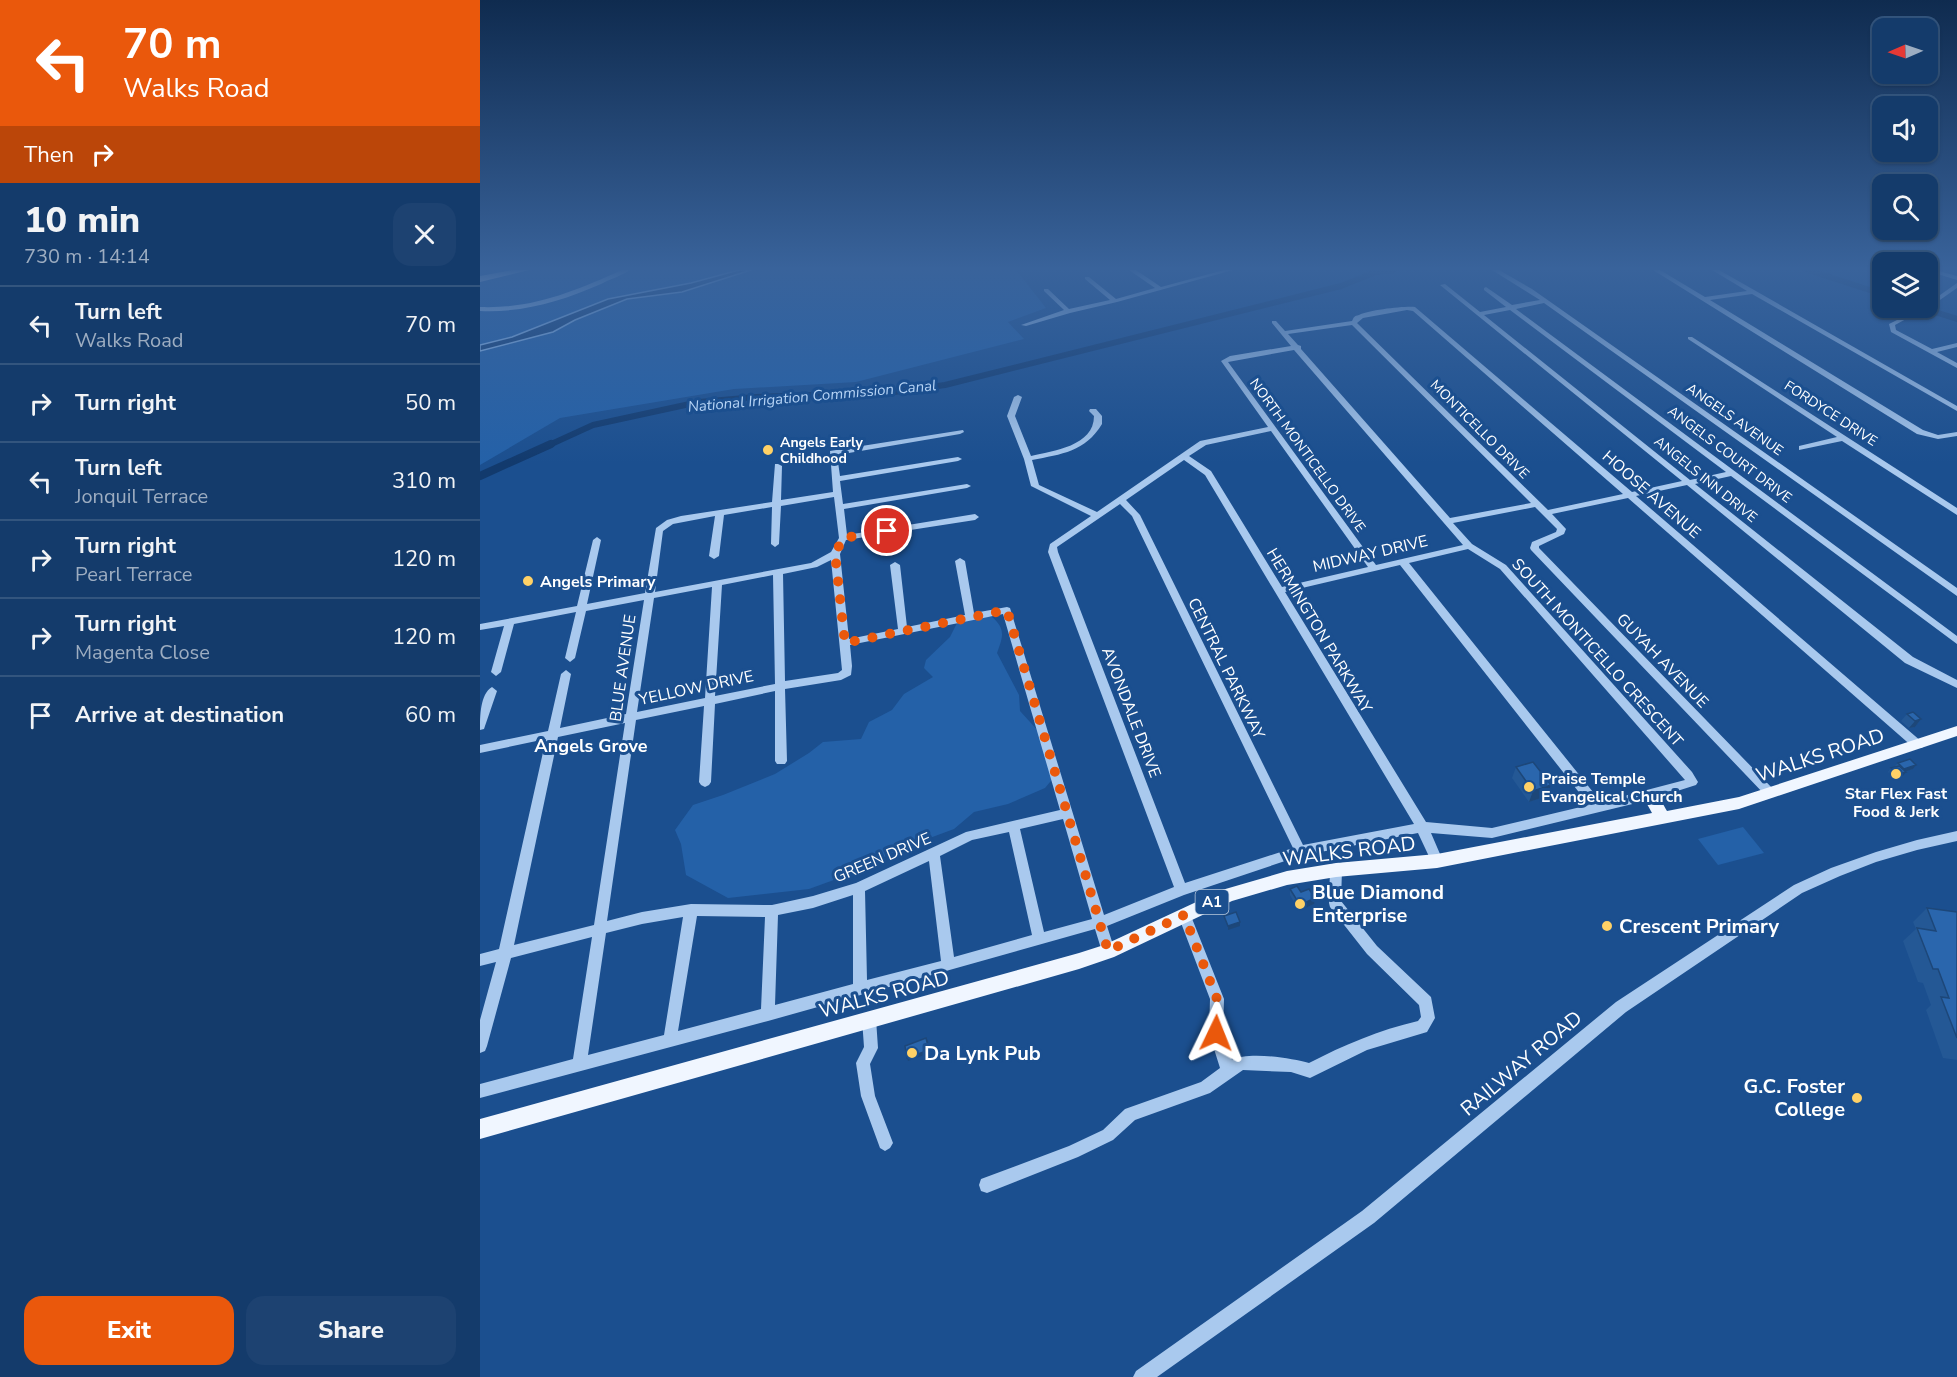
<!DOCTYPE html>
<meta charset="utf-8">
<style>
:root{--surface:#143b6b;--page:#1d4271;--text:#f1f3f6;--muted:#9dadc1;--line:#33557e;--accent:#ea580c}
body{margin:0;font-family:"Nunito Sans",sans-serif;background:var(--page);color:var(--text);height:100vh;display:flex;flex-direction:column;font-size:22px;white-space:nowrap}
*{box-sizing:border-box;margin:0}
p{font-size:20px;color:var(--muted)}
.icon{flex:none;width:33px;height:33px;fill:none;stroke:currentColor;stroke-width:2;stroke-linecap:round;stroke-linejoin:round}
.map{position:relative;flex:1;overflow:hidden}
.side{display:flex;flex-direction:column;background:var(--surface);width:480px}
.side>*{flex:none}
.top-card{background:#ea580c;color:#fff;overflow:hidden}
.needle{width:39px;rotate:268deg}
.controls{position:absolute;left:1392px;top:18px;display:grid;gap:12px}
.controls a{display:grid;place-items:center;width:66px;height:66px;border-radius:12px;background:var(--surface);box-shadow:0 2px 4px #0004,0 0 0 2px var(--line);font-size:30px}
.pin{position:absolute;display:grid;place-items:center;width:51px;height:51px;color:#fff;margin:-26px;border:3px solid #fff;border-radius:50%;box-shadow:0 2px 6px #0007}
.me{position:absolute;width:66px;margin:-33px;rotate:2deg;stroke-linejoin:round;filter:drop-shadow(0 0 4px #0008)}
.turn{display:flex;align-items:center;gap:21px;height:126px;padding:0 24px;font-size:27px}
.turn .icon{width:78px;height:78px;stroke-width:2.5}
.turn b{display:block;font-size:42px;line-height:51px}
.then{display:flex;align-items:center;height:57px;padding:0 24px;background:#0003;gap:12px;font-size:22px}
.round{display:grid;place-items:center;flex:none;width:63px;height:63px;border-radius:18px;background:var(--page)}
.headline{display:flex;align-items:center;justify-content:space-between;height:102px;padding:0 24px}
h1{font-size:36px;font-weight:800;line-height:45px}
.button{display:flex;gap:12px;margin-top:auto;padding:12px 24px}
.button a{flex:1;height:69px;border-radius:18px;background:var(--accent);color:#fff;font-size:24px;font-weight:800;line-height:69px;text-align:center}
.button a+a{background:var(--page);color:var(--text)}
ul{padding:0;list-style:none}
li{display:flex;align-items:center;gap:18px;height:78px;padding:0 24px;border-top:2px solid var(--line)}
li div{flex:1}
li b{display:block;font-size:22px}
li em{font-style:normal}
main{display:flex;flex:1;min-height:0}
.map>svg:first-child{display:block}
.green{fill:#2461a8}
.water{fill:#123a6d;stroke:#9cc4f0;stroke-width:1.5}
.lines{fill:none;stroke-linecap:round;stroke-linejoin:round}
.canal-far1{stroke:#123a6d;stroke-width:6}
.canal{stroke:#123a6d;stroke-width:8}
.minor{fill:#a9c9ee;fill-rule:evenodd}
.major{fill:#f0f6ff;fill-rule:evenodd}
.highway{fill:#fff;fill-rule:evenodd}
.wall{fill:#245895}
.shaded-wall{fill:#1d4779}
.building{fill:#2a66ad;stroke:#1d4779;stroke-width:1.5}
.route{stroke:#ea580c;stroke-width:10;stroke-dasharray:0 18}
.poi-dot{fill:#ffd166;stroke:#1b4f8f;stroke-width:2}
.labels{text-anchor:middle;stroke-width:6;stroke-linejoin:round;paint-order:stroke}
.far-street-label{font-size:14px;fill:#fff;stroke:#1b4f8f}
.far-poi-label{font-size:14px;font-weight:bold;fill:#fff;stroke:#1b4f8f;text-anchor:start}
.far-water-label{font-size:15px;font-style:italic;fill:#b5d3f5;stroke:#1b4f8f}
.shield{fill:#1b4f8f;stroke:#bbcadd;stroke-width:1.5}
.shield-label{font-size:15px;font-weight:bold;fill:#fff}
.street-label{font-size:16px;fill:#fff;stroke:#1b4f8f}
.poi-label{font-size:16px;font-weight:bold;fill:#fff;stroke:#1b4f8f;text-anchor:start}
.neighbourhood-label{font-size:18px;font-weight:bold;fill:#fff;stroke:#1b4f8f}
.near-street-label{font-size:20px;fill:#fff;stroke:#1b4f8f}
.near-poi-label{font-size:20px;font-weight:bold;fill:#fff;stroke:#1b4f8f;text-anchor:start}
</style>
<main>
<section class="side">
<div class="top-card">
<div class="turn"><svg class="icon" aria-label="left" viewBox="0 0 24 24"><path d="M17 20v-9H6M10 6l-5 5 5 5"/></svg><div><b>70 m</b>Walks Road</div></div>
<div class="then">Then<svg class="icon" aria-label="right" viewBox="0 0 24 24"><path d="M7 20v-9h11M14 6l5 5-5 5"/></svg></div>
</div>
<div class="headline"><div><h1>10 min</h1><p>730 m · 14:14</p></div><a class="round"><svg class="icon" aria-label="close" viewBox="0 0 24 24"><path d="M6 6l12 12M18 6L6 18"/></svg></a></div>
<ul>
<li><svg class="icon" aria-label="left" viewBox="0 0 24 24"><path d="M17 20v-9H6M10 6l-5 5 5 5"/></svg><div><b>Turn left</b><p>Walks Road</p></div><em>70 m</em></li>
<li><svg class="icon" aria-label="right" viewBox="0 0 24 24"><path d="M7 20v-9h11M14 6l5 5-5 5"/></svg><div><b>Turn right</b></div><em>50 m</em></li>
<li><svg class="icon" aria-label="left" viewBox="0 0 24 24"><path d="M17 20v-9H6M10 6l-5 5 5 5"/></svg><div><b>Turn left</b><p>Jonquil Terrace</p></div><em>310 m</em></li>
<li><svg class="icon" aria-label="right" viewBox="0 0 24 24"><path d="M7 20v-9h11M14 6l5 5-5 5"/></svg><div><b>Turn right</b><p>Pearl Terrace</p></div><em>120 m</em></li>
<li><svg class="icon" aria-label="right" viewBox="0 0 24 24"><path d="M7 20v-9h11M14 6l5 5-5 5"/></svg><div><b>Turn right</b><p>Magenta Close</p></div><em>120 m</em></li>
<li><svg class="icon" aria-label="arrive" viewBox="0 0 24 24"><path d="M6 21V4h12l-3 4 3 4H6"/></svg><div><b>Arrive at destination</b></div><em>60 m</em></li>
</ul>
<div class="button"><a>Exit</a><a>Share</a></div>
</section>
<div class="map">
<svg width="1477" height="1377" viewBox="0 0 1477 1377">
<rect width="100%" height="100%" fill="#1b4f8f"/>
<!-- green -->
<g class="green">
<polygon points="0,270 259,270 211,283 128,299 32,337 0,345"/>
<polygon points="271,270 536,270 566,308 528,322 544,339 376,382 254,389 80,418 0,465 0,351 73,332 95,320 147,299 202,292"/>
<path d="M480 617H512C526 629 523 637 517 653L539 695 540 711 560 733 575 776 565 788 528 804 494 812 474 829 420 849 373 873 329 889 248 898 206 875 201 844 195 830 213 805 243 795 295 774 329 753 343 742 381 739 389 722 412 710 424 694 453 677 444 668 446 660 470 637Z"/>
<polygon points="1263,827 1284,853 1238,865 1218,839"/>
</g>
<!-- water -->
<polygon class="water" points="259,270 271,270 202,292 147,299 95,320 73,332 0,351 0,345 32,337 128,299 211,283"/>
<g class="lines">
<!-- canal-far1 -->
<g class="canal-far1">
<polyline points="1328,270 1402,294"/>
<polyline points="1442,308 1477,319"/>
<polyline points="67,446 113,425 219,402 276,397 414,392 465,385 861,286 896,272 914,270"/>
</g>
<!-- canal -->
<polyline class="canal" points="0,476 71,444"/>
<!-- minor -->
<g class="minor">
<path d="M142 270H150C141 276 130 279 121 284 82 301 43 313 0 311V307C53 309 95 291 142 270Z"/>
<polygon points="649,270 656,270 681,287 744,270 753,270 637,302 590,313 546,326 541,325 584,310 564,291 564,289 568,289 589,309 630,300 605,279 605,277 609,277 636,299 675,288"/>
<path d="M1012 270H1019L1052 289 1477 588V596L1064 303 1036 309 1477 636V644L1251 476 1215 484 1433 657 1477 680V688L1425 663 1207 485 1156 496 1442 742 1444 745 1442 748H1434L1148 498 1072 514 1086 529 1084 534 1059 546V548L1294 790 1296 793 1294 796 1290 798 1286 796 1051 550 1050 548 1052 542 1076 532 1077 529 1055 507 973 523 992 544 1026 565 1212 772 1218 782 1216 785 1169 800 1012 838 951 833 963 861 961 865 957 866 953 865 938 833 820 856 704 895 627 926 635 951 633 955 628 957 623 955 615 929 288 1021 0 1098V1084L93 1059 112 937 31 958 7 1046 5 1051 0 1053V1020L16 962 0 966V954L19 949 66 739 0 753V745L68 731 81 674 86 670 91 674 80 728 146 714 164 600 106 611 95 658 90 662 85 658 96 612 34 624 21 672 16 676 11 672 24 626 0 630V624L97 606 113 540 117 537 121 540 107 604 165 593 176 528 187 520 201 516 292 502 295 464H298L302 466 301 500 353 492 350 451 483 430 484 432 480 434 357 455 360 476 478 457 482 459 478 461 360 481 363 504 487 484 491 486 487 488 364 509 367 535 495 514 499 517 495 520 366 540 360 554 369 639 418 629 410 565 415 562 420 565 427 627 485 615 475 561 480 558 485 561 494 613 527 607 530 608 624 915 694 887 568 552 570 544 611 516 551 486 544 459 527 416 534 397 538 395 542 397 535 416 551 456C573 451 614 446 614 416L609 411 610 409H616L622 416V424C605 452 582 454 552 460L559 485 617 512 720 441 788 427 741 361 750 356 811 346 792 323V321H796L805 331 872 321C874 317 874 316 879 315 890 310 923 306 935 307L1152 492 1202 481 960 285 965 284 1000 312 1026 307 1004 290V288L1006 287 1032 305 1060 300ZM927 310 933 311 1143 494 1068 510 877 323 883 318ZM1030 310 1246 472 1210 480 1004 315ZM872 325 1051 503 970 518 821 349V346L818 345 808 334ZM814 350 983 545 896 565 748 362ZM791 431 888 567 802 587 731 471 709 456 726 445ZM704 460 725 475 934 824 823 845 660 515 646 500ZM354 497 359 538 351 552 331 563 175 592 183 531 193 524 235 516 229 556 234 559 239 556 244 515 292 507 291 544 295 547 299 544 301 506ZM640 504 652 516 813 848 705 883 578 552 577 547ZM988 549 1020 569 1205 780 1121 802 929 563ZM351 560 362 670 358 673 305 681 303 574 337 567ZM920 565 1109 805 1012 828 946 822 805 592ZM293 575 295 684 235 696 242 585ZM232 587 225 698 157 712 174 598ZM523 614 580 810 486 832 376 883 333 896 292 905 211 904 162 912 127 921 156 720 224 706 219 782 221 785 225 787 229 785 231 782 235 704 295 691V761L297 764H305L307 761 305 689 361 680 371 675 372 666 370 645ZM145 723 114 925 34 945 78 737ZM583 819 612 919 564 932 540 829ZM529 832 552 935 474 957 460 856 492 840ZM449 861 461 961 387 980 385 891ZM373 895V984L295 1005 298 915 333 908ZM217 916 285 917 281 1009 198 1031ZM203 917 184 1035 108 1055 126 933 162 924Z"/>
<polygon points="1173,270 1180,270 1225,297 1267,291 1232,270 1239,270 1477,406 1477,411 1272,294 1230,300 1443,430 1458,435 1477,432 1477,436 1458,439 1437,434"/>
<polygon points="1448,270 1455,270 1477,276 1477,280 1448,271"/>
<polygon points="1477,283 1477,288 1457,302 1453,302 1453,300"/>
<polygon points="1421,318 1426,319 1415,325 1416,330 1452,349 1477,343 1477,347 1457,352 1477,363 1477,368 1411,332 1409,324"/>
<polygon points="1208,337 1212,337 1477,508 1477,515 1362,441 1319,450 1319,446 1357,437 1208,339"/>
<path d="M12 687 17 691 5 726 4 729 0 730C0 717 0 694 12 687Z"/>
<polygon points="1477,831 1477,841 1437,850 1396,862 1360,876 1322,893 1146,1012 894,1223 677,1377 653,1377 656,1371 882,1211 1136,1002 1314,885 1351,868 1396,852 1437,840"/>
<path d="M856 865 860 866 862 870 861 901 897 946 951 997 955 1018 947 1032 887 1050 830 1078 811 1072 763 1070 730 1093 655 1120 633 1140 598 1157 507 1193 501 1191 499 1185 501 1179 589 1146 623 1130 645 1109 721 1082 740 1068 729 1033 730 999 698 915 699 911 704 909 709 911 744 999 743 1033 752 1060C768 1051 811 1058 829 1063 864 1045 899 1030 938 1021L941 1017 939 1005 887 954 850 907 849 903 850 870 852 866Z"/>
<polygon points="389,1012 394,1014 396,1019 398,1048 390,1064 395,1096 413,1143 410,1148 405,1151 400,1148 381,1096 376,1063 384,1047 382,1019 384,1014"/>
</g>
<!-- major -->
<path class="major" d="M1477 726V736L1259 809 957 868 856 877 807 885 752 901 634 957 599 969 0 1139V1119L599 953 624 945 742 890 807 871 856 863 957 854 1172 813 1162 795 1164 791C1176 787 1181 801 1187 811L1259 797Z"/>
<!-- highway -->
<polygon class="highway" points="33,270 49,270 0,282 0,276"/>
</g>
<!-- wall -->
<g class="wall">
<polygon points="1427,714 1441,719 1435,727 1429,728 1421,721"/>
<polygon points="1418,763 1436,765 1433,769 1426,771 1423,776 1415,778 1408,772 1411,768 1415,767 1415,766"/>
<polygon points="1036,767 1071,785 1067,796 1049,802 1032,778"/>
<polygon points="810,889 821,892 834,904 819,911 810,895"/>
<polygon points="1447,908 1477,912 1477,1060 1463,1058 1446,1010 1451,1005 1443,983 1438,982 1423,941 1436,929 1433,922"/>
</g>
<!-- shaded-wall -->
<g class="shaded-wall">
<polygon points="1441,719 1435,727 1429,728 1435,721"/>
<polygon points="1436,765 1433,769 1421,773 1424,769"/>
<polygon points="1426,772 1423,776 1415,778 1418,774"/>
<polygon points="1071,785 1067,796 1049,802 1053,791"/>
<polygon points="835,898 834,904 819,911 820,905"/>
<polygon points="760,922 760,926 748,930 748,926"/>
<polygon points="446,1038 448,1041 450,1053 428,1061 427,1058"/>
</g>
<!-- building -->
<g class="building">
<polygon points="1433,712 1441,719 1435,721 1427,714"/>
<polygon points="1430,759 1436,765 1424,769 1418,763"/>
<polygon points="1053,762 1071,785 1053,791 1036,767"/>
<polygon points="1419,766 1426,772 1418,774 1411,768"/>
<polygon points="817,886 821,892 829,889 835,898 820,905 810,889"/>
<polygon points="1447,908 1477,912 1477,1038 1461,997 1469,998 1458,969 1453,969 1437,928 1456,931"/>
<polygon points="756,912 760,922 748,926 744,916"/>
<polygon points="446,1038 449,1050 427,1058 425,1046"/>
</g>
<!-- sky -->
<linearGradient id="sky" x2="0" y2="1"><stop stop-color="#0f2b4f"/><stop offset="0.58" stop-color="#39639b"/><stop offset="1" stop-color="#39639b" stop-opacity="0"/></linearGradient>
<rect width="1477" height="463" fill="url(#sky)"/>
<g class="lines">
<!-- route -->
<polyline class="route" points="407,531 363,538 355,554 365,643 527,610 628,951 704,915 737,999 736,1033"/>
</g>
<!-- markers -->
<g class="poi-dot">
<circle cx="288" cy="450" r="6"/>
<circle cx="48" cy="581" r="6"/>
<circle cx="1416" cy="774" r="6"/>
<circle cx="1049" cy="787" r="6"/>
<circle cx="820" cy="904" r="6"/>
<circle cx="1127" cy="926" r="6"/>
<circle cx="432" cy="1053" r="6"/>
<circle cx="1377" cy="1098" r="6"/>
</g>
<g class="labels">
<!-- far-street labels -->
<g class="far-street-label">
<text transform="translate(1351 413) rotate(33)" y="5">FORDYCE DRIVE</text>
<text transform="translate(1255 419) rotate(35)" y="5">ANGELS AVENUE</text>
<text transform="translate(1000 429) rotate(45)" y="5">MONTICELLO DRIVE</text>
<text transform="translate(1250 454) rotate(37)" y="5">ANGELS COURT DRIVE</text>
<text transform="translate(828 455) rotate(54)" y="5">NORTH MONTICELLO DRIVE</text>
<text transform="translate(1226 479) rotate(39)" y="5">ANGELS INN DRIVE</text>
</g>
<!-- far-poi labels -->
<g class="far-poi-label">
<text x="300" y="447">Angels Early<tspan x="300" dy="16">Childhood</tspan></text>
</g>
<!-- far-water labels -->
<g class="far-water-label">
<text transform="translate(332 396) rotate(-5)" y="5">National Irrigation Commission Canal</text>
</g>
<!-- shield labels -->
<rect class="shield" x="715.5" y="890" width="33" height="24" rx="4.5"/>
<g class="shield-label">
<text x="732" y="907">A1</text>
</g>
<!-- street labels -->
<g class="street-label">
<text transform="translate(1172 494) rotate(41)" y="6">HOOSE AVENUE</text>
<text transform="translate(890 553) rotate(-13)" y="6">MIDWAY DRIVE</text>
<text transform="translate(840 630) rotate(59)" y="6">HERMINGTON PARKWAY</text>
<text transform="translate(1118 652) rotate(48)" y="6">SOUTH MONTICELLO CRESCENT</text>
<text transform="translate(1183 660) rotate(46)" y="6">GUYAH AVENUE</text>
<text transform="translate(142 668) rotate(-82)" y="6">BLUE AVENUE</text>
<text transform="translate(747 668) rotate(64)" y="6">CENTRAL PARKWAY</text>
<text transform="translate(216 687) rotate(-12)" y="6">YELLOW DRIVE</text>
<text transform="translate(652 712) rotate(69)" y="6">AVONDALE DRIVE</text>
<text transform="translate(402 857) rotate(-23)" y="6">GREEN DRIVE</text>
</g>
<!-- poi labels -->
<g class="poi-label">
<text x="60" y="587">Angels Primary</text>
<text x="1061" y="784">Praise Temple<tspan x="1061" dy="18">Evangelical Church</tspan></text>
<text x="1416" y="799" text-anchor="middle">Star Flex Fast<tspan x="1416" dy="18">Food &amp; Jerk</tspan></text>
</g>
<!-- neighbourhood labels -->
<g class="neighbourhood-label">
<text x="111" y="752">Angels Grove</text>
</g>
<!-- near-street labels -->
<g class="near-street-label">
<text transform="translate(1340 755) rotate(-18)" y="7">WALKS ROAD</text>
<text transform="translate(869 851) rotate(-7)" y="7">WALKS ROAD</text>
<text transform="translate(404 994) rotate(-15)" y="7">WALKS ROAD</text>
<text transform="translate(1041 1063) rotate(-40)" y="7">RAILWAY ROAD</text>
</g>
<!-- near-poi labels -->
<g class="near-poi-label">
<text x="832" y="899">Blue Diamond<tspan x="832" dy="23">Enterprise</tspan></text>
<text x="1139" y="933">Crescent Primary</text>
<text x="444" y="1060">Da Lynk Pub</text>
<text x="1365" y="1093" text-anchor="end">G.C. Foster<tspan x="1365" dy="23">College</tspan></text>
</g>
</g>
</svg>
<div class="controls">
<a><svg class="needle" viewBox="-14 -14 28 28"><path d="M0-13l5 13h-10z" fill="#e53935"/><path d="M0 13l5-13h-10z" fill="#9dadc1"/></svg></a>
<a><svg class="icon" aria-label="sound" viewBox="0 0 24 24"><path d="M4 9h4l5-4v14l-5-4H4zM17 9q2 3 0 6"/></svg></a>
<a><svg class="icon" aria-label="search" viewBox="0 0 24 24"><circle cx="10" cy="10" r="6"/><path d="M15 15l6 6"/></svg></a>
<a><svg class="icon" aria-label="layers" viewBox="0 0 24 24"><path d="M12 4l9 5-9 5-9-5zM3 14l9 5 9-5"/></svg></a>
</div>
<div class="pin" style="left:407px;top:531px;background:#d93025"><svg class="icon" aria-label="arrive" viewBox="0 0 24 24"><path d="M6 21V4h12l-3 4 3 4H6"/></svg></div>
<svg class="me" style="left:736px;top:1033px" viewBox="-20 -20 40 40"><path d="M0-17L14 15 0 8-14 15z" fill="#ea580c" stroke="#fff" stroke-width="4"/></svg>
</div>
</main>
